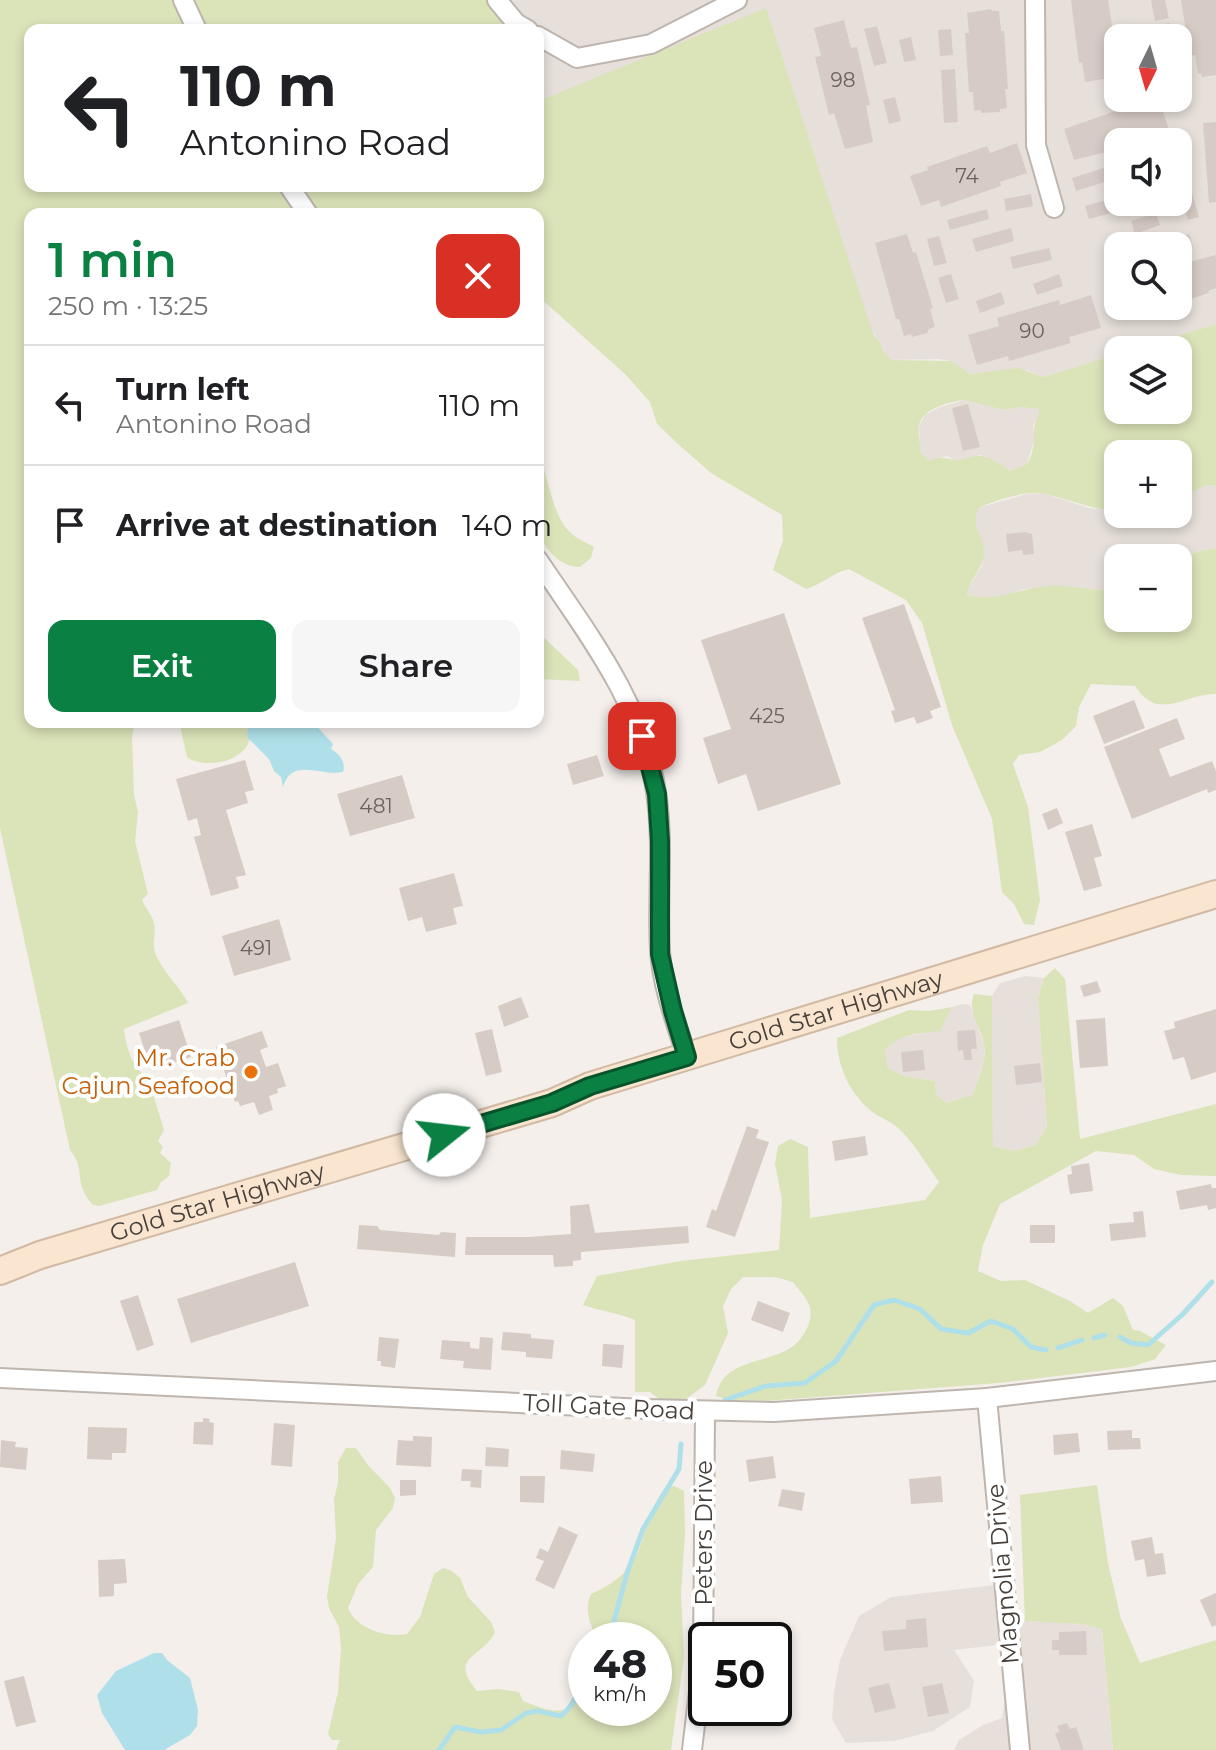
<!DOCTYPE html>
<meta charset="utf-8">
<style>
:root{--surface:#fff;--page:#f6f6f6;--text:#202124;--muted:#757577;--line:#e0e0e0;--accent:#0b8043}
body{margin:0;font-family:Montserrat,sans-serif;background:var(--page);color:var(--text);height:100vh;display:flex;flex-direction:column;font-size:30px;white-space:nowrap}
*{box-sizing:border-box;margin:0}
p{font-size:26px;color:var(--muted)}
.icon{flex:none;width:44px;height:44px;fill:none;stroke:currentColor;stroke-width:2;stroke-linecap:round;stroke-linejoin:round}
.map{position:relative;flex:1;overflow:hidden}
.sheet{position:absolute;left:24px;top:208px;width:520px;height:520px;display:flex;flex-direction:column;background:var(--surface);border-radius:16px;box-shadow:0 4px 12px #0003}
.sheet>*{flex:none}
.top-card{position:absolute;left:24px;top:24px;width:520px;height:168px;border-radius:16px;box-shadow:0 4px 12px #0003;background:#fff;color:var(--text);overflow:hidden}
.needle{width:52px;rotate:185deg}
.tools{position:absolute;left:1104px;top:24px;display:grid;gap:16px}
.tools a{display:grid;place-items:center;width:88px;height:88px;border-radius:16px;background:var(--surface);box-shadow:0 4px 12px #0003;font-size:40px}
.speed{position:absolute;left:568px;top:1622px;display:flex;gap:16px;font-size:40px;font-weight:700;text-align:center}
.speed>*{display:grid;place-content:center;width:104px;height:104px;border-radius:50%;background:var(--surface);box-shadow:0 4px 12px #0003;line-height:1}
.speed small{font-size:20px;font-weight:400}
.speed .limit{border:4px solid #111;border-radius:12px;background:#fff;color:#111}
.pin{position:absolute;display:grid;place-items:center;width:68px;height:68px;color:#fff;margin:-34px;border-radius:16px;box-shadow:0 4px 12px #0006}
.me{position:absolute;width:88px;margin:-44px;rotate:74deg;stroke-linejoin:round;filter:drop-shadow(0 0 6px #0008)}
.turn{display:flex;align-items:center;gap:28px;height:168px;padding:0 24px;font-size:36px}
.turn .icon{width:104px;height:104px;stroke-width:2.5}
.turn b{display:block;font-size:56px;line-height:68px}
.round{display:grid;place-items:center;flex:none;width:84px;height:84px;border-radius:16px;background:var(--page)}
.summary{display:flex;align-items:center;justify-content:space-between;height:136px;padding:0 24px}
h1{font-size:48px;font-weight:600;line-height:60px;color:var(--accent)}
.cta{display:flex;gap:16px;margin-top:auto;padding:16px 24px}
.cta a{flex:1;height:92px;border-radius:16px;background:var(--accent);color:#fff;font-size:32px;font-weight:600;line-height:92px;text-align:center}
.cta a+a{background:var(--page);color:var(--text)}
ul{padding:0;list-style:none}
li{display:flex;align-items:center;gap:24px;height:120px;padding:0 24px;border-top:2px solid var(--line)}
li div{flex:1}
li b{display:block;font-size:30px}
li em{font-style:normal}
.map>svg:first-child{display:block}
.residential{fill:#e7e0da;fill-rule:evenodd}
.green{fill:#dbe3b9;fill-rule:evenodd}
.water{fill:#afe0e9}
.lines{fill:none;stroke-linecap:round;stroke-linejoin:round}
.stream{stroke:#afe0e9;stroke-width:5}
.building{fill:#d7cbc5}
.street-casing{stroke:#beb5af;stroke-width:22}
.secondary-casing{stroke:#d1b9a2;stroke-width:30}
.street{stroke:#fff;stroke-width:18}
.secondary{stroke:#f9e5d0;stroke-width:26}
.route-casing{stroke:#07532c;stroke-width:20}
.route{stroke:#0b8043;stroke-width:14}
.food-dot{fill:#e8710a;stroke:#fff;stroke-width:3}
.labels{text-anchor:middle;stroke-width:8;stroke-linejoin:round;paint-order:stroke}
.number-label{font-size:20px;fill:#6b625d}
.street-label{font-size:24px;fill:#473f3a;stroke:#fff}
.food-label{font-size:24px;fill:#c56008;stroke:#fff;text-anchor:end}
</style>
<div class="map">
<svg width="1216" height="1750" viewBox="0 0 1216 1750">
<rect width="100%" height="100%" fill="#f4efeb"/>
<!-- residential -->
<g class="residential">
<path d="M490 0H1216V324L1130 350H1118V354L1043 377 1027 370 970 374 952 361 937 359 892 360 884 353 880 342 874 334 541 100 538 94V30H505ZM1118 38H1178V98H1118ZM1118 142H1178V202H1118ZM1118 246H1178V306H1118Z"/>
<polygon points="964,400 1004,410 1020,407 1040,409 1040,415 1033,426 1035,438 1027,464 1012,471 987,457 979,455 957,461 947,456 929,461 920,452 919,426 925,415 940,407"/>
<polygon points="1206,485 1216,486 1216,548 1196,552 1178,562 1178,558 1118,558 1118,590 1106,591 1073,587 1024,589 1000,597 983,598 967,595 968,588 982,566 984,550 973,522 977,508 1027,494 1043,493 1089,508 1107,510 1118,502 1118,514 1178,514 1178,489 1194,492"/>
<polygon points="1025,976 1044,978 1038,998 1047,1127 1035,1145 1014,1151 993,1146 992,996 1000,983"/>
<polygon points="962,1004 970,1005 984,1044 984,1065 972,1095 945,1103 936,1095 935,1081 904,1076 888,1068 885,1050 893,1041 903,1037 940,1030 952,1007"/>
<polygon points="995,1585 1025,1621 1082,1624 1102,1629 1113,1750 954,1750 959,1740 983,1725 1002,1718 1005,1696 1004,1661 997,1645 954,1650 974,1681 970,1707 933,1731 894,1741 846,1743 832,1719 834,1692 840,1660 859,1616 891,1597"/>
</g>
<!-- green -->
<g class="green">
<path d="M0 0H490L505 30H30V186H538V94L541 100 766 8 873 334 880 342 884 353 892 360 952 361 970 374 1019 368 1043 377 1118 354V410H1178V350H1130L1216 324V486L1206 485 1194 492 1178 489V454H1118V502L1107 510C1086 507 1067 499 1046 494 1025 490 997 500 978 508 971 531 983 531 984 552 984 570 969 578 967 595 996 603 1019 588 1048 586 1072 584 1095 592 1118 590V618H1178V562L1196 552 1216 548V694C1185 693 1159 723 1135 686L1091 684 1079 707 1076 726 1062 740 1040 752 1019 755 1013 764 1028 807 1040 900 1034 925 1024 924 1014 904 1002 892 992 819 952 725 922 623 906 600 849 569C832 573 823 584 806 589L773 570 783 540 782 515 711 473 678 444 657 424 650 402 625 374 538 296V214H30V722H135L132 736 134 795 138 812 135 841 148 894 142 900C145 907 152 915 154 923 157 937 149 944 159 961 165 973 182 990 188 1003L124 1029C126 1047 132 1068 148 1078L164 1130 158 1141 163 1147 160 1153 171 1163 169 1176 161 1182 157 1190 99 1206 93 1205C72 1182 87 1170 70 1150L0 828ZM964 400 1004 410 1020 407 1039 409C1039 417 1034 423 1034 430 1034 442 1034 453 1027 464L1011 471C1000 464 988 454 975 456 968 457 961 461 955 460 944 458 940 456 929 461L920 452C921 444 917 432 919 425 923 408 950 402 964 400Z"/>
<path d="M538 450C546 471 553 514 567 529 573 537 585 542 594 547L591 558 580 567C561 567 546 551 539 533 534 519 538 468 538 450Z"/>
<polygon points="538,632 578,670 580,681 538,679"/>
<path d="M182 722H251C250 728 251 736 249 741 242 763 203 769 187 757L181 730Z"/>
<path d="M1055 968 1065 979 1080 1139 1216 1104V1176L1181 1175 1154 1169 1134 1155 1096 1151 1000 1204 983 1245 978 1271 1001 1281 1025 1280 1070 1301 1088 1313 1113 1298 1123 1306 1133 1330 1140 1331 1166 1345 1155 1359 1131 1367 999 1383 738 1403 716 1396C724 1352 780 1368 802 1337 808 1328 812 1319 810 1308 808 1299 798 1289 793 1282L775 1277H743L731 1289 723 1306 728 1333 705 1385 682 1402 662 1401 650 1392H635V1320C618 1313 601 1311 583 1305L597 1276 681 1261 779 1250 782 1200 775 1164 778 1146 790 1139 808 1147 810 1218 925 1200 939 1182C926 1164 913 1141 897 1127 889 1120 878 1117 870 1110 849 1092 837 1066 837 1038L909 1010 929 1011 952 1007 940 1031C919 1034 898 1033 885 1051L888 1068 904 1076 935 1081 936 1095 946 1103 972 1095C979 1078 987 1062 984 1044 980 1024 967 1014 974 994L992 996 993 1146 1014 1151 1035 1145 1047 1127 1038 998 1044 978Z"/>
<path d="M346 1448H356L368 1465 390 1488 395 1498 393 1508 376 1530 373 1567 358 1584 348 1608C356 1629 387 1638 407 1634L420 1617 434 1574 443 1568 452 1571 460 1578 468 1597 491 1622 495 1632C484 1657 447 1656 477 1691L498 1689 519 1692 523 1701C545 1709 569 1722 578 1692 580 1683 581 1675 586 1666V1708H654V1640H595C592 1622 583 1613 591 1594 654 1566 632 1536 664 1489L674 1486 684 1491 685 1532 681 1594 684 1658 671 1750H336L340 1740H332L328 1734 338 1692 341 1649 339 1627 329 1608 327 1597 336 1538 334 1499 338 1483V1462Z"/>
<polygon points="1097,1485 1108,1563 1121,1619 1140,1663 1216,1640 1216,1750 1113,1750 1102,1629 1082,1624 1025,1621 1020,1495"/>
</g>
<!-- water -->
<g class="water">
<path d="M249 722H313L333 744 331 749C340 754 346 762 343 772 321 777 291 756 283 788L281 777 274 771 269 759 247 737Z"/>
<polygon points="154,1653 162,1653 167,1660 190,1678 198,1710 197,1726 190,1735 164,1750 125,1750 102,1713 97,1695 116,1671"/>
</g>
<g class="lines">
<!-- stream -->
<g class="stream">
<polyline points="1120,1337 1131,1343 1148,1345 1183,1314 1212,1282"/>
<polyline points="1094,1338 1105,1335"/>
<polyline points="1058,1348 1082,1340"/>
<polyline points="725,1400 766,1386 805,1383 836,1361 874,1305 894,1300 920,1309 941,1329 968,1333 991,1321 1013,1329 1031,1347 1046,1350"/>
<polyline points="609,1640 627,1573 643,1529 679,1469 681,1444"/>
<path d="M439 1750 455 1727 481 1732 501 1730 526 1713 538 1711 561 1716C579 1701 580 1685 582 1662L586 1659"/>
</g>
</g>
<!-- building -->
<g class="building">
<polygon points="1071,0 1108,0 1117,57 1113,57 1116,77 1085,82 1082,62 1079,63"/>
<polygon points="1151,0 1165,0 1169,18 1155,21"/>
<polygon points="1181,0 1216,0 1216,75 1202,77 1201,73 1198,74 1195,55 1190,56"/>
<polygon points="991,9 992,11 999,11 1001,31 1004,31 1008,89 1005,89 1007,108 1000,109 1000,112 981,113 981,110 974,111 973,92 969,92 965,33 969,33 967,13"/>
<polygon points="844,20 851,48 857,47 870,105 866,106 873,142 845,149 834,113 829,115 815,57 821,56 814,28"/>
<polygon points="1170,23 1173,38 1159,38 1156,26"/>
<polygon points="877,26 887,63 874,66 864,29"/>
<polygon points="951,29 953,55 940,56 938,30"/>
<polygon points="911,37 916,60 904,62 899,40"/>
<polygon points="955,69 958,122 944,123 941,70"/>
<polygon points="895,97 901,121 889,124 883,100"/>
<polygon points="1159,99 1169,130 1139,142 1118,142 1118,149 1074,160 1064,129 1139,103 1140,105"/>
<polygon points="1216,122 1216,202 1209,203 1203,123"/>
<polygon points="1017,143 1027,173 1000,182 1001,186 941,207 939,200 921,206 910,176 928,170 927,167 987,146 990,153"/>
<polygon points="1110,166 1114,179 1076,191 1072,178"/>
<polygon points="1184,166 1199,217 1188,220 1178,188 1178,168"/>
<polygon points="1031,194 1033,206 1006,211 1004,199"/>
<polygon points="1111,199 1115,212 1089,219 1085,206"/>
<polygon points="987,209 989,219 950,230 947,220"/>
<polygon points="1156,213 1160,225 1135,234 1131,221"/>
<polygon points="1011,228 1014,241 976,252 972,239"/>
<polygon points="907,234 913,253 916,252 933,308 930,309 935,327 929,329 927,333 912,337 911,334 904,336 899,319 896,319 875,243"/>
<polygon points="1189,234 1193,247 1178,252 1178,246 1164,246 1163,241"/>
<polygon points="939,236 947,263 934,266 927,239"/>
<polygon points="1049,248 1052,260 1013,269 1010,257"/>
<polygon points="1216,255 1216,288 1208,291 1209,293 1178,303 1178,265"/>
<polygon points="951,274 959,299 946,303 938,278"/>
<polygon points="1059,274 1063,286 1037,295 1033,284"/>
<polygon points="1001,292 1005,304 980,313 976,301"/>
<polygon points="1091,295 1101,328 1069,337 1071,343 1009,361 1008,356 977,365 968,335 999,326 997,318 1059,300 1060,305"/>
<polygon points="1129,306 1166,306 1166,307 1132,315"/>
<polygon points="968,404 980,447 963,451 952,408"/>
<polygon points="1129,514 1163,514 1165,518 1134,528"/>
<polygon points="1025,532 1032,534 1034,554 1023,555 1022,550 1008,552 1006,534"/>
<polygon points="904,604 941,707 930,711 933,718 917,724 914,717 895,723 891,711 895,710 862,618"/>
<polygon points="784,613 841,784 758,811 746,774 718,784 703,738 731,729 701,640"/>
<polygon points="1134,700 1145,728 1104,744 1093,716"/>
<polygon points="1177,718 1185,739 1159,749 1170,777 1212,761 1216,771 1216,790 1208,793 1207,789 1132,819 1104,747"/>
<polygon points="597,755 604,776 573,785 567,764"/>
<polygon points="245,760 254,790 245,792 248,803 226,810 246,875 236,877 239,888 211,896 194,837 201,835 197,818 188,821 176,779"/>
<polygon points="402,775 415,818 350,836 337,794"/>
<polygon points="1057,808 1063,823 1048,830 1042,814"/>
<polygon points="1092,824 1102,856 1094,858 1102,886 1084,891 1065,832"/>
<polygon points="454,873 463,906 453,908 457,924 426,932 422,917 408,921 399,888"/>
<polygon points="279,919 291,960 234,976 222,936"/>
<polygon points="1097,981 1101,992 1084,997 1080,986"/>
<polygon points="521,997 529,1017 504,1027 498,1006"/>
<polygon points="1216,1009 1216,1072 1191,1080 1184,1057 1173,1060 1164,1031 1175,1028 1174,1022"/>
<polygon points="1105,1018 1108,1066 1080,1068 1076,1020"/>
<polygon points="179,1020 191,1057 151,1070 139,1033"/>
<polygon points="492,1029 502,1072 486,1076 475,1033"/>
<polygon points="975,1030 977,1049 971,1049 972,1060 964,1060 963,1050 958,1051 957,1031"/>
<polygon points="262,1031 268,1047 260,1050 266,1067 278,1063 286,1086 277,1089 278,1093 269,1096 273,1110 259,1115 254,1102 240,1106 238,1101 235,1102 216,1047"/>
<polygon points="923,1050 925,1070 903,1072 901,1052"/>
<polygon points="1040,1063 1042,1082 1016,1085 1014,1066"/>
<polygon points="747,1126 759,1130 756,1138 769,1142 735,1237 706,1227 712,1209 716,1211"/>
<polygon points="865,1136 868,1155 835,1161 832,1141"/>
<polygon points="1089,1163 1093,1191 1070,1194 1067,1175 1072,1174 1071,1166"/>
<polygon points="1211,1184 1212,1188 1216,1188 1216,1208 1208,1210 1207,1205 1180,1210 1176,1191"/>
<polygon points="589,1204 595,1233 688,1226 689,1243 581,1252 581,1260 573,1261 573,1266 554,1267 553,1255 465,1255 466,1237 528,1237 571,1234 570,1206"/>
<polygon points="1143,1211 1146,1237 1111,1241 1109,1224 1134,1222 1133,1212"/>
<polygon points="359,1225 377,1226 380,1230 439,1235 441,1232 456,1233 455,1257 357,1249"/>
<rect x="1030" y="1225" width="25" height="18"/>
<polygon points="295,1262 309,1306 191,1343 177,1299"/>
<polygon points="138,1295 154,1345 137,1351 120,1301"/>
<polygon points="758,1301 790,1313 783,1332 751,1320"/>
<polygon points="503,1332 531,1334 531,1338 554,1340 552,1359 526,1357 526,1352 501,1350"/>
<polygon points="379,1337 399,1339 395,1368 381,1366 381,1361 377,1361"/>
<polygon points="480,1337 493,1338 491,1370 463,1368 464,1361 440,1359 442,1340 470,1342 470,1348 479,1349"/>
<polygon points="603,1344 624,1345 622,1368 602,1366"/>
<polygon points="203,1418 210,1419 209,1422 214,1423 213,1445 193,1444 194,1422 203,1422"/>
<polygon points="274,1423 295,1425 292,1467 271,1465"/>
<polygon points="88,1427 127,1428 126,1453 112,1453 112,1460 87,1459"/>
<polygon points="1132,1430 1132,1438 1140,1438 1141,1449 1108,1450 1107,1431"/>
<polygon points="1078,1433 1080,1452 1054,1455 1053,1435"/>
<polygon points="413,1436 432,1437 431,1467 396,1465 398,1440 413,1441"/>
<polygon points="1,1440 16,1442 15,1447 28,1448 26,1470 0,1467"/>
<polygon points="486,1447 509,1449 508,1467 485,1466"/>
<polygon points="561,1450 595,1454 593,1472 560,1469"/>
<polygon points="773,1456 776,1478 749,1482 746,1460"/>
<polygon points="462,1469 482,1470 481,1488 470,1487 471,1481 461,1481"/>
<polygon points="520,1476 545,1476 544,1503 520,1502"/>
<polygon points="941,1476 943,1502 911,1504 909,1479"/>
<polygon points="400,1480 416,1480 416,1495 400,1496"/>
<polygon points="782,1489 805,1493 802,1511 778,1506"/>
<polygon points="559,1526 578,1535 554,1589 535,1580 544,1561 536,1558 540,1548 548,1552"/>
<polygon points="1152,1537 1155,1554 1163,1553 1166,1574 1147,1577 1144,1559 1135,1561 1131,1541"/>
<polygon points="125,1559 127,1583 114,1584 114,1596 99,1597 98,1560"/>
<polygon points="1216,1593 1216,1625 1212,1627 1200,1600"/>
<polygon points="926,1618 928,1647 884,1651 882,1631 906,1629 906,1620"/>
<polygon points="1086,1631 1087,1655 1059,1655 1059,1650 1052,1650 1052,1640 1059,1640 1059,1632"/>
<polygon points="24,1676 36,1722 16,1727 4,1681"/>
<polygon points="889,1683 896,1708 875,1713 868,1688"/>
<polygon points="942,1683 949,1713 928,1717 922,1687"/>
<polygon points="737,1708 756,1708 757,1720 738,1721"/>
<polygon points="1067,1723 1070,1729 1076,1727 1084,1750 1061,1750 1055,1733 1060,1732 1057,1726"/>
</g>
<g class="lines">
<defs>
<g id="street">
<polyline points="183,0 197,30"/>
<polyline points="497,0 516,23 528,30"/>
<polyline points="1035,0 1036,145 1054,208"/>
<polyline points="538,36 577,58 651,44 737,0"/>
<polyline points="289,186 308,214"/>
<path d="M538 560C586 632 643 703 656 792 664 844 657 897 660 950 662 986 676 1023 687 1057"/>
<polyline points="0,1378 645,1409 774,1412 987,1398 1216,1371"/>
<polyline points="987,1398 1020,1750"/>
<polyline points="692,1750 703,1657 705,1412"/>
</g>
<g id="secondary">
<path id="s1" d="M0 1271 40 1255 552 1103 590 1086 1216 894"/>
</g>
</defs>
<!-- street casing -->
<use href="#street" class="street-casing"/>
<!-- secondary casing -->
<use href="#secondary" class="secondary-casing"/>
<!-- street -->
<use href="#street" class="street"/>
<!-- secondary -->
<use href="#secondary" class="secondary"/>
</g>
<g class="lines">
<defs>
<polyline id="route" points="444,1135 552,1103 590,1086 687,1057 673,1011 660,954 660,841 657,794 642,736"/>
</defs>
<!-- route casing -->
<use href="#route" class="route-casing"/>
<!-- route -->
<use href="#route" class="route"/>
</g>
<!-- markers -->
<circle class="food-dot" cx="251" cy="1072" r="8"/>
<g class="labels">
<!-- number labels -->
<g class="number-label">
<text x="843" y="87">98</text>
<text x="967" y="183">74</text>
<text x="1032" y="338">90</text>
<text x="767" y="723">425</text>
<text x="376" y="813">481</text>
<text x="256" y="955">491</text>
</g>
<!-- street labels -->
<g class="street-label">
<text dy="8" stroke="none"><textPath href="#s1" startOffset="876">Gold Star Highway</textPath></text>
<text dy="8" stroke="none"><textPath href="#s1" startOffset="228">Gold Star Highway</textPath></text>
<text transform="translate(609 1407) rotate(3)" y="8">Toll Gate Road</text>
<text transform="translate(704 1533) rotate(-90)" y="8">Peters Drive</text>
<text transform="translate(1003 1574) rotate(-95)" y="8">Magnolia Drive</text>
</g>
<!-- food labels -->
<g class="food-label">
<text x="235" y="1066">Mr. Crab<tspan x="235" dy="28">Cajun Seafood</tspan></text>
</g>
</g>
</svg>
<div class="tools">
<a><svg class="needle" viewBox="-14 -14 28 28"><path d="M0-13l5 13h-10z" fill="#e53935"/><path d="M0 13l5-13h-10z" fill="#757577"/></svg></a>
<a><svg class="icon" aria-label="sound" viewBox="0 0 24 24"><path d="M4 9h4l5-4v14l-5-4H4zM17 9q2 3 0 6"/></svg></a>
<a><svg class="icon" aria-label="search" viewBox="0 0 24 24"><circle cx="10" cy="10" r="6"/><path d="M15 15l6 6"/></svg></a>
<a><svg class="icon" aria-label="layers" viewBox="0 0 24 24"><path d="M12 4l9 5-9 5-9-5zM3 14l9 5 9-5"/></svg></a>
<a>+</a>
<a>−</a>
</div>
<div class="speed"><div>48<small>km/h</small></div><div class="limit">50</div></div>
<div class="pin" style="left:642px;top:736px;background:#d93025"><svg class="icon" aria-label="arrive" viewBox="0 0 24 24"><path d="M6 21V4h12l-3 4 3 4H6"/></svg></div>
<svg class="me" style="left:444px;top:1135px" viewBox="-20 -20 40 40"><circle r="19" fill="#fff"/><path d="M0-13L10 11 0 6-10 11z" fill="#0b8043"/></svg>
<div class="top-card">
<div class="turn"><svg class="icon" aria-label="left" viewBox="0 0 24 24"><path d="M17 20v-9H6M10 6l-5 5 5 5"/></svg><div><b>110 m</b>Antonino Road</div></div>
</div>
<section class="sheet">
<div class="summary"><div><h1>1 min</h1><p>250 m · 13:25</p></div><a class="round" style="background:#d93025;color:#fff"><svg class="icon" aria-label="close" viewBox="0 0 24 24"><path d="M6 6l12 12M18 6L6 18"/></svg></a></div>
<ul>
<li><svg class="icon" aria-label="left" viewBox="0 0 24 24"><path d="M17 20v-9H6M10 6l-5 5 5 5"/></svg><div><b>Turn left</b><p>Antonino Road</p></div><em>110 m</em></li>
<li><svg class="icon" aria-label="arrive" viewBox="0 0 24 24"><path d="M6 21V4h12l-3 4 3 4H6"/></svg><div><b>Arrive at destination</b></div><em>140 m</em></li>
</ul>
<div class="cta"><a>Exit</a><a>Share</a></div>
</section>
</div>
